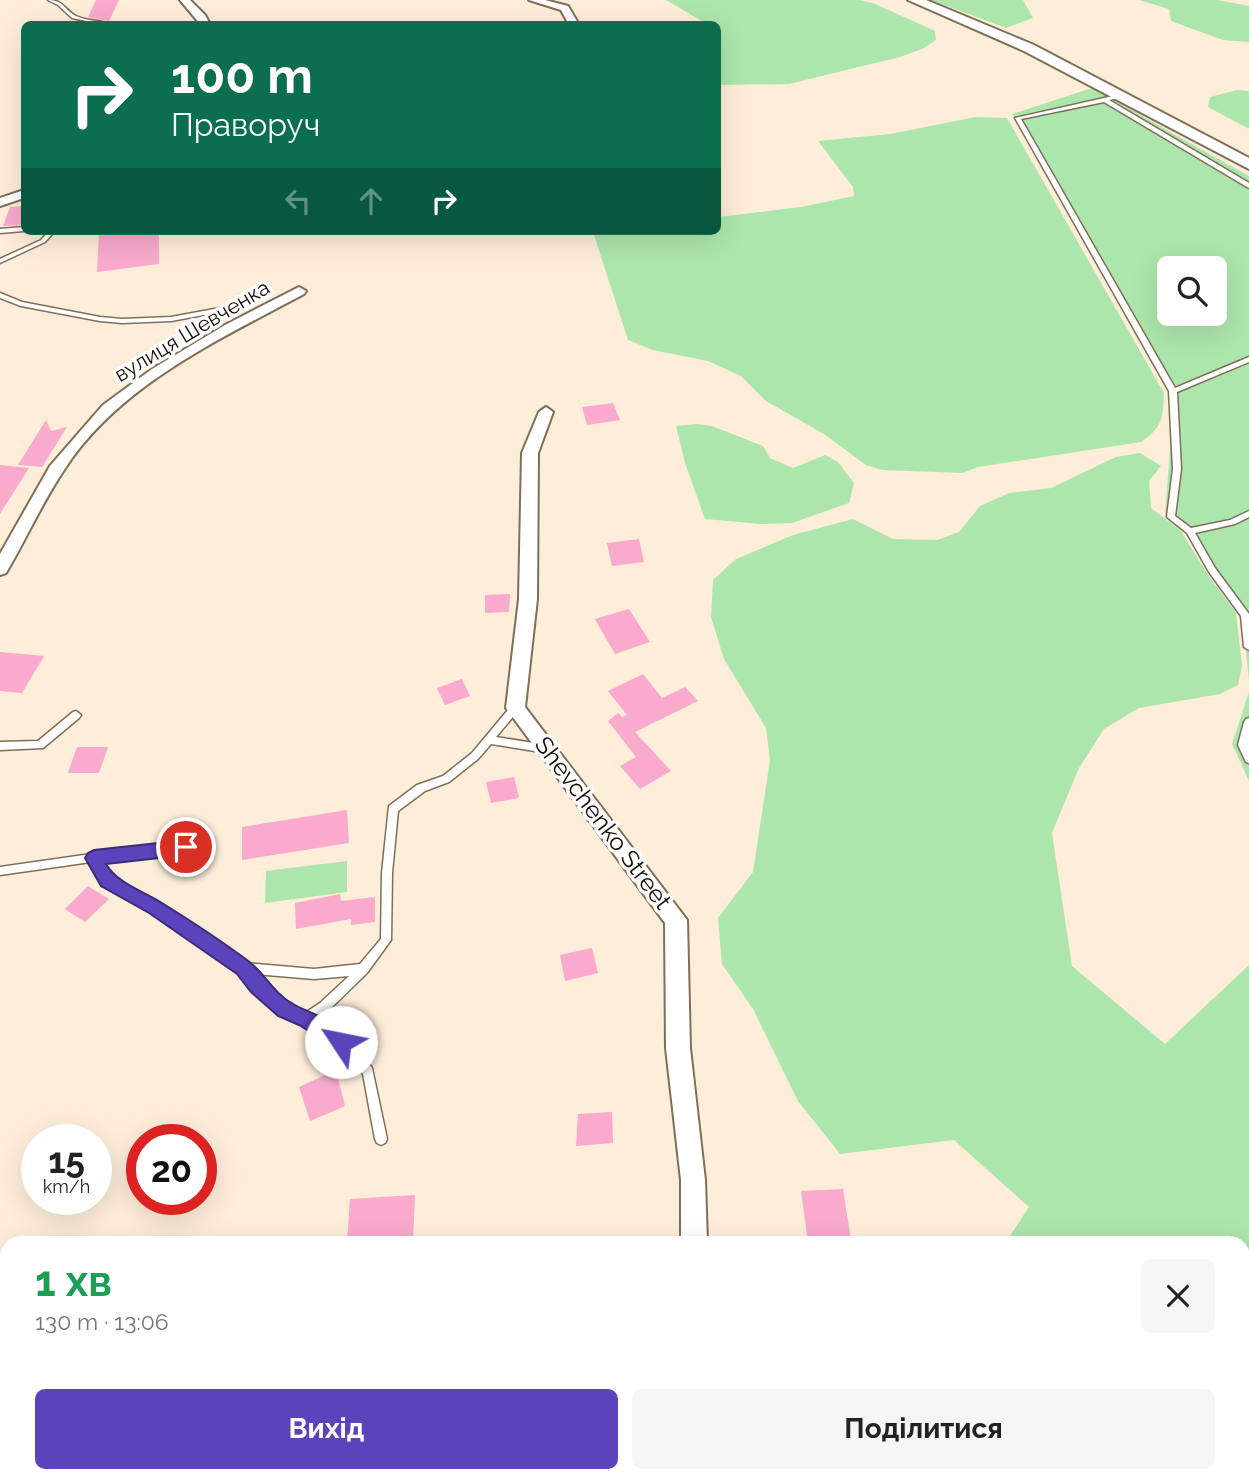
<!DOCTYPE html>
<html lang="uk">
<meta charset="utf-8">
<style>
:root{--surface:#fff;--page:#f6f6f6;--text:#222;--muted:#767676;--accent:#5b43bb}
body{margin:0;font-family:Raleway,sans-serif;background:var(--page);color:var(--text);height:100vh;display:flex;flex-direction:column;font-size:26px;white-space:nowrap}
*{box-sizing:border-box;margin:0}
p{font-size:23px;color:var(--muted)}
.icon{flex:none;width:38px;height:38px;fill:none;stroke:currentColor;stroke-width:2;stroke-linecap:round;stroke-linejoin:round}
.map{position:relative;flex:1;overflow:hidden}
.side{position:absolute;left:0px;top:1236px;width:1250px;height:247px;display:flex;flex-direction:column;background:var(--surface);border-radius:21px 21px 0 0;box-shadow:0 7px 28px #0002}
.side>*{flex:none}
.hud{position:absolute;left:21px;top:21px;width:700px;height:214px;border-radius:10px;box-shadow:0 7px 28px #0002;background:#0b6e4f;color:#fff;overflow:hidden}
.buttons{position:absolute;left:1157px;top:256px;display:grid;gap:14px}
.buttons a{display:grid;place-items:center;width:70px;height:70px;border-radius:10px;background:var(--surface);box-shadow:0 7px 28px #0002;font-size:35px}
.speed{position:absolute;left:21px;top:1124px;display:flex;gap:14px;font-size:35px;font-weight:700;text-align:center}
.speed>*{display:grid;place-content:center;width:91px;height:91px;border-radius:50%;background:var(--surface);box-shadow:0 7px 28px #0002;line-height:1}
.speed small{font-size:18px;font-weight:400}
.speed .limit{border:10px solid #d22;background:#fff;color:#111}
.pin{position:absolute;display:grid;place-items:center;width:60px;height:60px;color:#fff;margin:-30px;border:4px solid #fff;border-radius:50%;box-shadow:0 2px 7px #0007}
.me{position:absolute;width:77px;margin:-38px;rotate:304deg;stroke-linejoin:round;filter:drop-shadow(0 0 5px #0008)}
.turn{display:flex;align-items:center;gap:24px;height:147px;padding:0 35px;font-size:32px}
.turn .icon{width:91px;height:91px;stroke-width:2.5}
.turn b{display:block;font-size:49px;line-height:60px}
.lanes{display:flex;align-items:center;height:66px;padding:0 35px;background:#0003;justify-content:center;gap:35px;direction:ltr}
.lanes .off{opacity:.35}
.round{display:grid;place-items:center;flex:none;width:74px;height:74px;border-radius:10px;background:var(--page)}
.overview{display:flex;align-items:center;justify-content:space-between;height:119px;padding:0 35px}
h1{font-size:42px;font-weight:700;line-height:52px;color:#1e9e55}
.cta{display:flex;gap:14px;margin-top:auto;padding:14px 35px}
.cta a{flex:1;height:80px;border-radius:10px;background:var(--accent);color:#fff;font-size:28px;font-weight:700;line-height:80px;text-align:center}
.cta a+a{background:var(--page);color:var(--text)}
.map>svg:first-child{display:block}
.green{fill:#ade6ac;fill-rule:evenodd}
.building{fill:#f9aacd}
.lines{fill:none;stroke-linecap:round;stroke-linejoin:round}
.lane-casing{stroke:#806f58;stroke-width:3}
.street-casing{stroke:#806f58;stroke-width:4}
.secondary-casing{stroke:#806f58;stroke-width:4}
.lane{fill:#fff;fill-rule:evenodd}
.street{fill:#fff;fill-rule:evenodd}
.secondary{fill:#fff;fill-rule:evenodd}
.route{fill:#5b43bb;stroke:#3b2c7a;stroke-width:2}
.labels{text-anchor:middle;stroke-width:7;stroke-linejoin:round;paint-order:stroke}
.far-street-label{font-size:21px;fill:#140d05;stroke:#fdfdfd}
.street-label{font-size:24px;fill:#140d05;stroke:#fdfdfd}
</style>
<div class="map">
<svg width="1249" height="1482" viewBox="0 0 1249 1482">
<rect width="100%" height="100%" fill="#fdedd9"/>
<!-- green -->
<g class="green">
<polygon points="666,0 859,0 873,3 935,31 936,40 922,49 900,57 789,84 718,85 718,24 707,24"/>
<polygon points="931,0 1023,0 1033,18 1006,28"/>
<polygon points="1139,0 1218,0 1249,6 1249,42 1223,40 1171,21 1169,9"/>
<path d="M1092 88 1249 176V680L1242 615 1190 536 1165 515 1170 449 1168 390 1012 114ZM1169 268H1214V313H1169Z"/>
<polygon points="1237,90 1249,91 1249,129 1208,107 1210,97"/>
<path d="M976 117 1007 118 1164 393C1163 418 1163 427 1141 442L978 467 963 473 882 470 866 465 824 434 766 401 741 376 708 361 653 350 628 340 594 235 616 231H718V217L801 207 854 196 853 187 818 141 890 134Z"/>
<polygon points="698,424 712,426 763,446 770,458 793,468 825,455 838,462 854,483 849,503 792,523 761,524 705,519 685,463 676,426"/>
<polygon points="1140,453 1161,466 1149,481 1151,508 1181,531 1208,575 1236,613 1242,665 1238,685 1220,694 1139,708 1104,729 1079,768 1052,833 1072,966 1165,1044 1249,965 1249,1482 961,1482 966,1475 1242,1475 1242,1242 1006,1242 1029,1207 954,1140 840,1154 798,1101 753,1009 722,964 718,918 753,872 770,760 766,728 724,659 711,617 713,580 736,559 793,535 853,519 893,539 937,540 959,532 980,506 1009,493 1051,488 1116,457"/>
<polygon points="1249,692 1249,781 1232,744"/>
<polygon points="347,861 347,892 265,903 266,871"/>
</g>
<!-- building -->
<g class="building">
<polygon points="96,0 119,0 109,21 88,17"/>
<polygon points="24,206 24,225 3,226 10,207"/>
<polygon points="99,231 159,231 159,264 97,272"/>
<polygon points="613,403 620,420 587,425 582,407"/>
<polygon points="46,420 51,431 67,427 42,467 18,465"/>
<polygon points="0,465 29,468 0,514"/>
<polygon points="639,539 644,562 612,566 607,543"/>
<polygon points="510,594 509,612 485,613 485,595"/>
<polygon points="629,609 650,642 615,654 595,619"/>
<polygon points="0,652 44,656 22,693 0,691"/>
<polygon points="643,674 662,698 685,687 698,701 635,732 671,771 640,789 620,766 636,757 608,721 618,713 622,717 627,715 608,691"/>
<polygon points="462,679 470,696 445,705 437,688"/>
<polygon points="77,747 108,747 99,773 68,773"/>
<polygon points="514,777 519,798 491,803 486,782"/>
<polygon points="347,810 349,843 242,860 242,827"/>
<polygon points="88,886 109,899 85,922 65,909"/>
<polygon points="340,894 341,901 375,897 375,922 351,925 351,919 296,929 295,903"/>
<polygon points="592,948 598,973 565,981 560,955"/>
<polygon points="336,1070 345,1106 310,1121 299,1087"/>
<polygon points="612,1112 613,1143 576,1146 578,1114"/>
<polygon points="843,1189 851,1240 808,1242 801,1191"/>
<polygon points="415,1195 413,1242 347,1242 350,1199"/>
</g>
<g class="lines">
<defs>
<g id="lane">
<path d="M48 0C64 0 64 10 76 16 86 21 100 20 109 24H102L72 18 58 5Z"/>
<polygon points="1122,94 1125,96 1124,97 1109,100 1249,183 1249,188 1247,187 1104,102 1021,119 1175,388 1249,357 1249,362 1177,392 1181,469 1175,516 1191,528 1230,520 1249,511 1249,517 1235,524 1195,533 1215,568 1249,614 1249,650 1244,647 1241,616 1209,572 1187,533 1167,517 1173,469 1169,391 1015,118"/>
<polygon points="24,227 24,231 0,233 0,229"/>
<polygon points="49,231 55,231 45,242 0,263 0,259 41,240"/>
<polygon points="0,293 22,302 100,317 122,319 171,317 236,305 239,307 220,312 171,321 122,323 100,321 21,306 0,298"/>
<path d="M515 704 520 708 518 711 496 737 547 745 550 746 552 749 550 752 547 753 491 744 478 759 449 782 425 791 398 811 392 873 391 940 367 973 328 1011 316 1019 356 1046 372 1068 387 1139 385 1143 381 1145 377 1143 375 1139 363 1074 348 1054 302 1023 281 1014 254 990 240 972 151 911 103 884 91 862 0 875V867L140 847 205 842 209 843 210 846 209 849 205 850 140 855 101 861 111 878 159 905 246 963 314 969 360 964 381 939 382 873 389 806 417 785 443 776 472 753 512 705ZM255 974 314 979 349 976 320 1003 305 1013 289 1006 262 982Z"/>
<polygon points="76,711 81,715 79,718 43,748 0,750 0,742 38,741 73,712"/>
<polygon points="1249,718 1249,763 1246,762 1238,745 1244,722 1246,719"/>
</g>
<g id="street">
<polygon points="180,0 190,0 205,15 210,24 200,24"/>
<polygon points="529,0 545,0 568,6 578,23 564,24 567,21 561,10"/>
<polygon points="24,190 24,198 0,206 0,198"/>
<path d="M299 287 306 291 304 294C218 340 118 386 64 470 42 503 26 539 6 573L0 575V554L50 466 103 405 152 369 225 325Z"/>
<polygon points="546,407 553,412 538,453 537,599 525,707 687,920 690,1048 705,1180 707,1242 681,1242 681,1180 666,1048 665,923 506,708 519,599 522,453 539,412"/>
<rect x="682" y="1475" width="28" height="7"/>
</g>
<polygon id="secondary" points="908,0 926,0 1034,45 1249,158 1249,169 1024,51"/>
</defs>
<!-- lane casing -->
<use href="#lane" class="lane-casing"/>
<!-- street casing -->
<use href="#street" class="street-casing"/>
<!-- secondary casing -->
<use href="#secondary" class="secondary-casing"/>
<!-- lane -->
<use href="#lane" class="lane"/>
<!-- street -->
<use href="#street" class="street"/>
<!-- secondary -->
<use href="#secondary" class="secondary"/>
</g>
<!-- route -->
<path class="route" d="M186 840 192 842 194 847 192 852 186 855 106 864C118 884 143 891 162 903 191 921 220 940 247 960 264 972 274 994 293 1004 311 1014 342 1022 350 1042L348 1048 341 1051 299 1025 278 1016 251 992 237 974 149 913 101 886 85 858 88 853 94 850Z"/>
<g class="labels">
<!-- far-street labels -->
<g class="far-street-label">
<text transform="translate(192 331) rotate(-31)" y="7">вулиця Шевченка</text>
</g>
<!-- street labels -->
<g class="street-label">
<text transform="translate(603 823) rotate(53)" y="8">Shevchenko Street</text>
</g>
</g>
</svg>
<div class="buttons">
<a><svg class="icon" aria-label="search" viewBox="0 0 24 24"><circle cx="10" cy="10" r="6"/><path d="M15 15l6 6"/></svg></a>
</div>
<div class="speed"><div>15<small>km/h</small></div><div class="limit">20</div></div>
<div class="pin" style="left:186px;top:847px;background:#d93025"><svg class="icon" aria-label="arrive" viewBox="0 0 24 24"><path d="M6 21V4h12l-3 4 3 4H6"/></svg></div>
<svg class="me" style="left:341px;top:1042px" viewBox="-20 -20 40 40"><circle r="19" fill="#fff"/><path d="M0-13L10 11 0 6-10 11z" fill="#5b43bb"/></svg>
<div class="hud">
<div class="turn"><svg class="icon" aria-label="right" viewBox="0 0 24 24"><path d="M7 20v-9h11M14 6l5 5-5 5"/></svg><div><b>100 m</b>Праворуч</div></div>
<div class="lanes"><svg class="icon off" aria-label="left" viewBox="0 0 24 24"><path d="M17 20v-9H6M10 6l-5 5 5 5"/></svg><svg class="icon off" aria-label="ahead" viewBox="0 0 24 24"><path d="M12 20V5M6 11l6-6 6 6"/></svg><svg class="icon" aria-label="right" viewBox="0 0 24 24"><path d="M7 20v-9h11M14 6l5 5-5 5"/></svg></div>
</div>
<section class="side">
<div class="overview"><div><h1>1 хв</h1><p>130 m · 13:06</p></div><a class="round"><svg class="icon" aria-label="close" viewBox="0 0 24 24"><path d="M6 6l12 12M18 6L6 18"/></svg></a></div>
<div class="cta"><a>Вихід</a><a>Поділитися</a></div>
</section>
</div>
